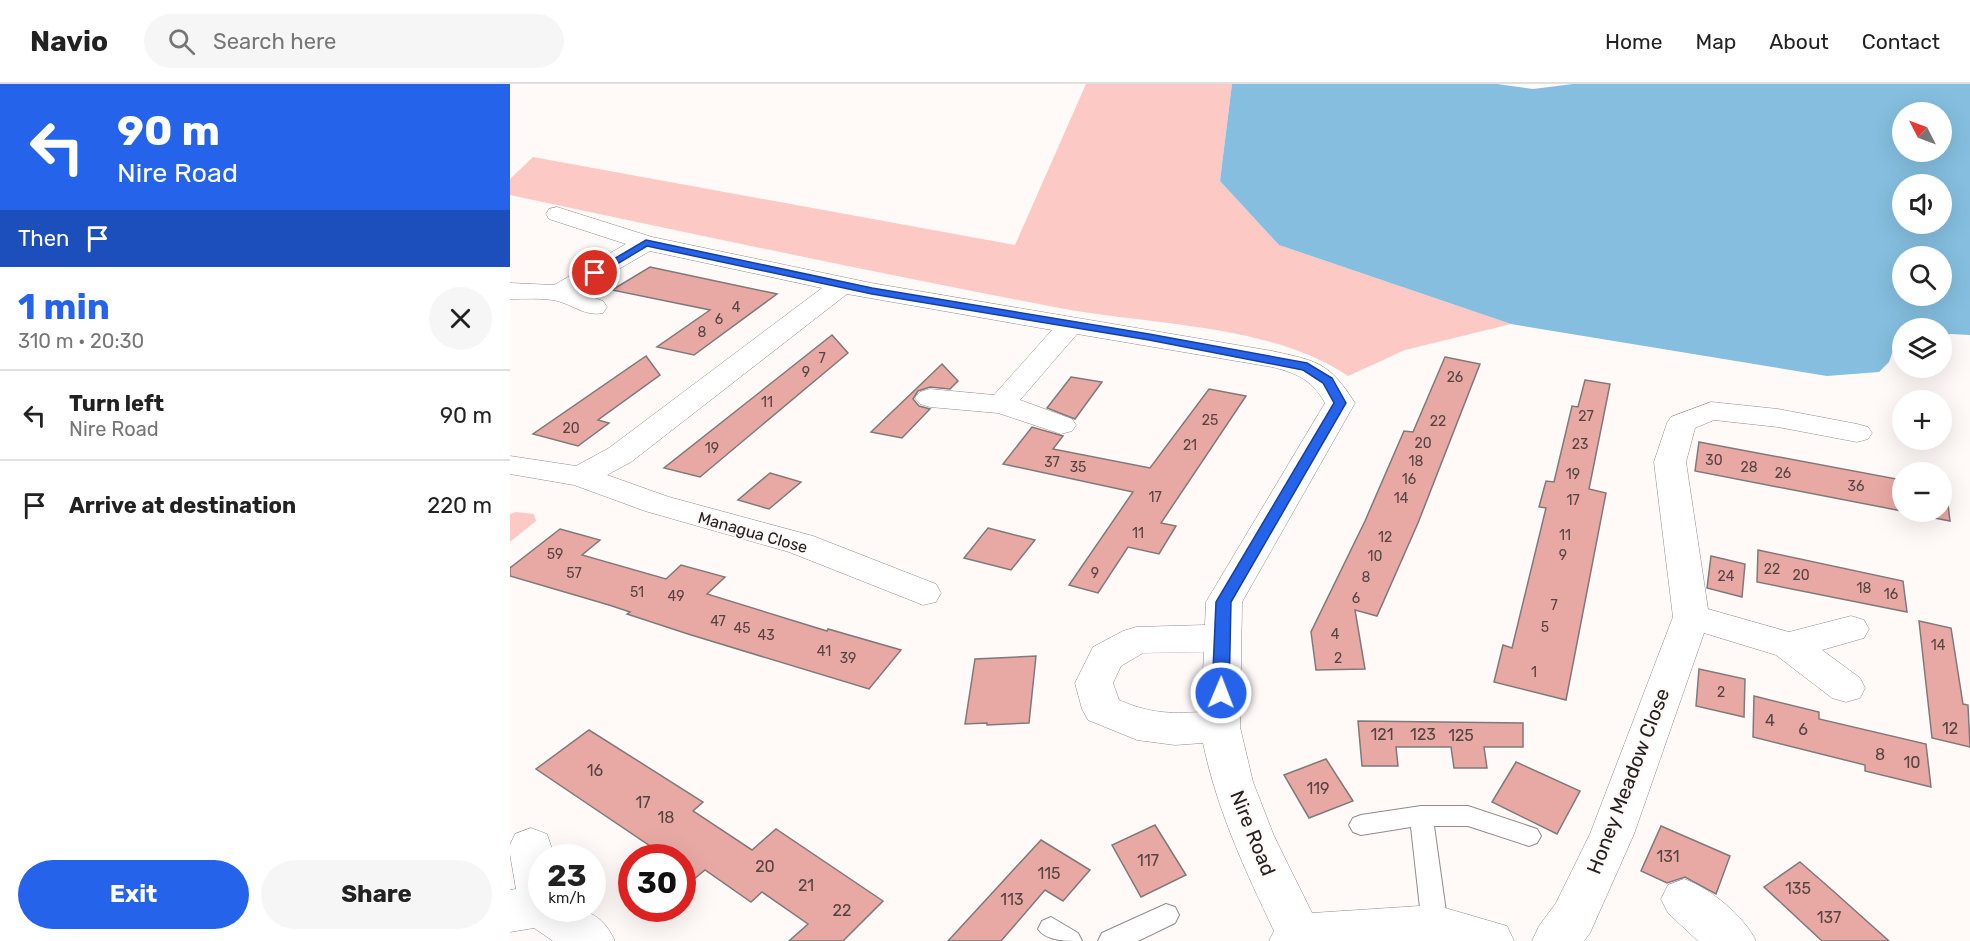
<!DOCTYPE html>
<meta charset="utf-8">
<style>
:root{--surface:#fff;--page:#f6f6f6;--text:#222;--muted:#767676;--line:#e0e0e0;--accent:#2563eb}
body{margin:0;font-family:Rubik,sans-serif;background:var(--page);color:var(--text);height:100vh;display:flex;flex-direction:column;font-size:22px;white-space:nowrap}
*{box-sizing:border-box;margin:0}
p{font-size:20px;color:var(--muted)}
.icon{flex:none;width:33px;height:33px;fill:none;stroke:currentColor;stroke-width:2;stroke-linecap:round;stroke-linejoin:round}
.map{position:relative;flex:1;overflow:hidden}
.sheet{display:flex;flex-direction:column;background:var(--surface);width:510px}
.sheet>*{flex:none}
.guide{background:#2563eb;color:#fff;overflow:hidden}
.needle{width:39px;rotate:312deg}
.tools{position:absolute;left:1382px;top:18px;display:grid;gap:12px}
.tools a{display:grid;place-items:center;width:60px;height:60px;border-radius:50%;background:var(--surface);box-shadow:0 6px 24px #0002;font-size:30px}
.speed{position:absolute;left:18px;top:760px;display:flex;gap:12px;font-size:30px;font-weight:700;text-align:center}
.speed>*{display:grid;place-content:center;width:78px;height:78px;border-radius:50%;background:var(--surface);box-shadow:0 6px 24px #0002;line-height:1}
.speed small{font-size:15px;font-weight:400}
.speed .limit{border:9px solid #d22;background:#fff;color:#111}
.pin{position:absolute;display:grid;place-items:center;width:51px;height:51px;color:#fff;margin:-26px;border:3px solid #fff;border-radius:50%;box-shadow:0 2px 6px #0007}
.me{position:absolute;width:66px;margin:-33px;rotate:1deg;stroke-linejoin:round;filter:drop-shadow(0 0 4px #0008)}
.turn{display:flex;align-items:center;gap:21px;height:126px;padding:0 18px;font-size:27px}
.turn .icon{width:78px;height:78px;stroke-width:2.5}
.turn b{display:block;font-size:42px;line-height:51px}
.then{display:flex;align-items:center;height:57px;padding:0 18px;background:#0003;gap:12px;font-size:22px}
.round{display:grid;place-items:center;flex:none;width:63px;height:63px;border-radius:32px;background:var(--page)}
.summary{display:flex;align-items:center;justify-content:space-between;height:102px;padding:0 18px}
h1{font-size:36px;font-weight:700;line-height:45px;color:var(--accent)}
.primary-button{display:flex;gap:12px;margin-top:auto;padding:12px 18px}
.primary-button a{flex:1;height:69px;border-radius:36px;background:var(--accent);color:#fff;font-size:24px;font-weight:700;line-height:69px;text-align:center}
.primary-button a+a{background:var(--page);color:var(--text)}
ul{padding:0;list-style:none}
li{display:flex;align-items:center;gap:18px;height:90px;padding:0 18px;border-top:2px solid var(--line)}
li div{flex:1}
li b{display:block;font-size:22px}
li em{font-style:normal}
header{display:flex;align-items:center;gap:36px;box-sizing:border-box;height:84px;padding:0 30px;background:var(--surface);border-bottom:2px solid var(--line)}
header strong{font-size:28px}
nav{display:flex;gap:33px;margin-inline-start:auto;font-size:21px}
.search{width:420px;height:54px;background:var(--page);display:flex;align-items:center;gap:15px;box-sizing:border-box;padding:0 21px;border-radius:33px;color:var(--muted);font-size:22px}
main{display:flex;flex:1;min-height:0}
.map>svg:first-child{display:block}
.green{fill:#fdc9c4}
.water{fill:#85bedf;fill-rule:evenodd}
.building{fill:#e8a9a4;stroke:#807979;stroke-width:1.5}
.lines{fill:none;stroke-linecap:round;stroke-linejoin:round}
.service-casing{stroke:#928b8b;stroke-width:2}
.minor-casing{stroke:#928b8b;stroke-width:1}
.service{fill:#fff;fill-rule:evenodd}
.minor{fill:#fff;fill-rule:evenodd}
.route{fill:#2563eb;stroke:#184099;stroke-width:1.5}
.labels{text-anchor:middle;stroke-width:4.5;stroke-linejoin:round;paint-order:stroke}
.number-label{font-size:14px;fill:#564442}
.street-label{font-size:16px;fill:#252322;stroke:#fff9f8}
.near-number-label{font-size:16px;fill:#564442}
.near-street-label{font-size:20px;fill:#252322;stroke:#fff9f8}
</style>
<header>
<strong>Navio</strong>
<div class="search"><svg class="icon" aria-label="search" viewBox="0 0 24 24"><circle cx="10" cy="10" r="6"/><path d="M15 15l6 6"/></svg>Search here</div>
<nav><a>Home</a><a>Map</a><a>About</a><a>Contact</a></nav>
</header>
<main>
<section class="sheet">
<div class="guide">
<div class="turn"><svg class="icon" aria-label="left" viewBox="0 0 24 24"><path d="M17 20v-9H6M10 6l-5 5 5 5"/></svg><div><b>90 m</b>Nire Road</div></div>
<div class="then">Then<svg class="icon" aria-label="arrive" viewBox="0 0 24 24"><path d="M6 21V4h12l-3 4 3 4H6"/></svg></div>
</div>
<div class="summary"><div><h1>1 min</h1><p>310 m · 20:30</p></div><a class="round"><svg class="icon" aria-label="close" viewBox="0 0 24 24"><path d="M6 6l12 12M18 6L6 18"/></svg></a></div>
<ul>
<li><svg class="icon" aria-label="left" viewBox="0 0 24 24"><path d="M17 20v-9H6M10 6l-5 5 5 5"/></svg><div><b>Turn left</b><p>Nire Road</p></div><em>90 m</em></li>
<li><svg class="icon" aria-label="arrive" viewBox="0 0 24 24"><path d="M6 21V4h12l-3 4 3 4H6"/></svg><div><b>Arrive at destination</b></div><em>220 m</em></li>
</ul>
<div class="primary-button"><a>Exit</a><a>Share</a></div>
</section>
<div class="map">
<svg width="1460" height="857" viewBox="0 0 1460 857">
<rect width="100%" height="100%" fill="#fff9f8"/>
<!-- green -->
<g class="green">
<path d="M576 0H722L710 97 769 161 1001 240 895 266 838 292C762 240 640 241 550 224 366 189 183 150 0 111V95L23 73 505 161Z"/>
<polygon points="6,428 24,430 26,437 0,458 0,430"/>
</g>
<!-- water -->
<path class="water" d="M722 0H987L1023 5 1063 0H1460V251L1441 250 1431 252V244H1392V262L1384 264 1379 278 1369 288 1317 292 1001 240 769 161 710 97ZM1392 28H1431V68H1392ZM1392 100H1431V140H1392ZM1392 172H1431V212H1392Z"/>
<!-- building -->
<g class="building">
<polygon points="140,183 229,202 267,210 184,271 147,263 200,226 102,206"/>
<polygon points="322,251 338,269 190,393 154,384"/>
<polygon points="136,272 150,291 88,336 99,339 68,362 23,350"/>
<polygon points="935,273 970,280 908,439 867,532 845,526 855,585 806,586 801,548 855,437 894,347 903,348"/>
<polygon points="432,280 448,297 440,305 420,303 408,307 403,315 409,322 420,325 392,354 361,348"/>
<polygon points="561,293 592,298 565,335 537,324"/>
<polygon points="1075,296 1100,300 1079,405 1096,409 1056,616 984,598 993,561 1002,564 1036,424 1029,423 1036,397 1044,398 1062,322 1068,323"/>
<polygon points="699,305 736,312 651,439 666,442 649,470 618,463 588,509 559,501 623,408 493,380 522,343 553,352 543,365 640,384"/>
<polygon points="1189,358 1392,396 1392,427 1185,387"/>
<polygon points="260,389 291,398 259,425 228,416"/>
<polygon points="1431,403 1436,404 1440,437 1394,428 1431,428"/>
<polygon points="478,444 501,450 525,456 501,486 454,474"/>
<polygon points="50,445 90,456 72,471 156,495 171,481 215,493 197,510 317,547 318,545 391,566 359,605 178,550 117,530 120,528 99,521 0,492 0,484"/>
<polygon points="1248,466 1393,497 1397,528 1247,498"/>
<polygon points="1201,472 1235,480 1232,513 1197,504"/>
<polygon points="1409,537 1441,544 1453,620 1458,621 1460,663 1422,654"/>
<polygon points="526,572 519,639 477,641 477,639 455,640 465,575"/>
<polygon points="1189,585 1235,595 1234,633 1186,622"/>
<polygon points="1244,612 1309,628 1309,635 1416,660 1421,703 1355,687 1355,681 1243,653"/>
<polygon points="848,637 1013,639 1013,663 974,663 977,684 944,684 941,663 886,663 888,682 852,682"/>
<polygon points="79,646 193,718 183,727 242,766 266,745 373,817 333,857 279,857 298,840 252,808 241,818 195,786 172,805 172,774 158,774 26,685"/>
<polygon points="816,675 843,717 799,734 774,691"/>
<polygon points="1006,678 1070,707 1047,750 982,718"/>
<polygon points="645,741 676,791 631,813 602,761"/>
<polygon points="1151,742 1220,772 1206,810 1175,793 1157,799 1131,787"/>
<polygon points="531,756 580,786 553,817 535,806 491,857 438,857"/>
<polygon points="1290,778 1322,806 1379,857 1312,857 1254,803"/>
</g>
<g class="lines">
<defs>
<g id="service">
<polygon points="911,722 958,722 1027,745 1031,752 1027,759 1019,762 958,742 924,742 938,842 934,850 925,854 916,850 912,842 901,743 851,751 843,748 839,741 843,734 851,731"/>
<polygon points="656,820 665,823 669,831 665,839 628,857 588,857 592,849"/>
<path d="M541 833 568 849 572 857C555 857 536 857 528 845L532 837Z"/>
</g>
<g id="minor">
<path d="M47 123 142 153 361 199 762 267C807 277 819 278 845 319L732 518 730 643 743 698 764 752 802 829 925 821 997 842 1004 857H759L764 847C735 786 707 726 693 659L665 661 627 656 578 636 572 625 565 599 583 563 613 547 626 543 695 541 696 518 815 319C802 296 787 289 762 283L567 250 510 316 562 335 566 341 562 347 551 350 488 329 420 323 410 320 405 314 410 308 420 305 484 311 542 246 337 210 121 378 97 391 159 413 303 452 426 500 431 509 426 518 413 521 279 468 135 427 64 401 0 390V372L66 382 99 364 312 204 140 167 69 208 93 217 97 223 93 229C74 233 61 219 43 216 29 214 14 215 0 215V199L44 201 116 160 39 135 36 130 39 125ZM694 568 691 628C658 630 639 629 609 616L603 599 611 582 633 569Z"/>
<polygon points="1201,318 1268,325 1347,340 1358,343 1362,349 1358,355 1347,358 1268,343 1204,336 1185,344 1176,378 1198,525 1279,548 1341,532 1354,536 1359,545 1354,554 1312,566 1350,594 1355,604 1350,614 1336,618 1322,614 1266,571 1194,549 1124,750 1080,849 1074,857 1022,857 1029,842 1046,819 1080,750 1163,533 1144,378 1157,339 1161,333"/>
<path d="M21 744 37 750 45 774H32V825C66 825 88 821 105 857H43L24 844 0 848V806L6 805 0 770V761L5 750Z"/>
<path d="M1174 795C1200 804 1234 832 1246 857H1188L1158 829 1151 815 1158 801Z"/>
</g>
</defs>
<!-- service casing -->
<use href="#service" class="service-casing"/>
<!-- minor casing -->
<use href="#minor" class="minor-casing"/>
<!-- service -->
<use href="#service" class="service"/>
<!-- minor -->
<use href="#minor" class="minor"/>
</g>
<!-- route -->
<polygon class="route" points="136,156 362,204 639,250 797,279 822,294 836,319 721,518 719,609 716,613 705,613 702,609 706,518 824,319 813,299 793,286 639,256 362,210 137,162 89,191 80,189"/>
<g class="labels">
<!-- number labels -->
<g class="number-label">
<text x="226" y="228">4</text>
<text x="209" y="240">6</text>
<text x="192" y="253">8</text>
<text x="312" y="279">7</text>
<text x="296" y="293">9</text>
<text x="945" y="298">26</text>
<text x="257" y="323">11</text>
<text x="1076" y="337">27</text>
<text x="700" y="341">25</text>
<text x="928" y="342">22</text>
<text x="61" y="349">20</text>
<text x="913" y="364">20</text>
<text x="1070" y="365">23</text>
<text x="680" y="366">21</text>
<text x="202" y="369">19</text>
<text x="1204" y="381">30</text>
<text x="906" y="382">18</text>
<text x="542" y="383">37</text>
<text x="568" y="388">35</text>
<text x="1239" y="388">28</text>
<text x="1273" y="394">26</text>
<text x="1063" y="395">19</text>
<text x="899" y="400">16</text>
<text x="1346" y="407">36</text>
<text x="645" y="418">17</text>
<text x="891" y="419">14</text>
<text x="1063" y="421">17</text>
<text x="628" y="454">11</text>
<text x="1055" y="456">11</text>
<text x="875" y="458">12</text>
<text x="45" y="475">59</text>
<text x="1053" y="476">9</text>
<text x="865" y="477">10</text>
<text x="1262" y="490">22</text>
<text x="64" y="494">57</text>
<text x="585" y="494">9</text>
<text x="1291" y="496">20</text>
<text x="1216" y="497">24</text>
<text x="856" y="498">8</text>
<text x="1354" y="509">18</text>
<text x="127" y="513">51</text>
<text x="1381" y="515">16</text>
<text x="166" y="517">49</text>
<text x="846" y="519">6</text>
<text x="1044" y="526">7</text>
<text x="208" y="542">47</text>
<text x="1035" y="548">5</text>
<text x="232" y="549">45</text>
<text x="825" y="555">4</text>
<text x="256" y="556">43</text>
<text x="1428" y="566">14</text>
<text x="314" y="572">41</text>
<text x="338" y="579">39</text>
<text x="828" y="579">2</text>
<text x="1024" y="593">1</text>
<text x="1211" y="613">2</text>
</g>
<!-- street labels -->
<g class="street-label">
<text transform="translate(243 448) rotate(16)" y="6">Managua Close</text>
</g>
<!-- near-number labels -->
<g class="near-number-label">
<text x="1260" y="642">4</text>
<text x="1440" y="650">12</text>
<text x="1293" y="651">6</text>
<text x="872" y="656">121</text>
<text x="913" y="656">123</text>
<text x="951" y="657">125</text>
<text x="1370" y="676">8</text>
<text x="1402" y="684">10</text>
<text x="85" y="692">16</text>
<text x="808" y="710">119</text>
<text x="133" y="724">17</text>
<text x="156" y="739">18</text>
<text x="1158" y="778">131</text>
<text x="638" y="782">117</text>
<text x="255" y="788">20</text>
<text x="539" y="795">115</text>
<text x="296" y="807">21</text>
<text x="1288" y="810">135</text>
<text x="502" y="821">113</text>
<text x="332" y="832">22</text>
<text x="1319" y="839">137</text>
</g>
<!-- near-street labels -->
<g class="near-street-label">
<text transform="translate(1118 697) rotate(-69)" y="7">Honey Meadow Close</text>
<text transform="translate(743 749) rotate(68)" y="7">Nire Road</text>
</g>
</g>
</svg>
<div class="tools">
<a><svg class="needle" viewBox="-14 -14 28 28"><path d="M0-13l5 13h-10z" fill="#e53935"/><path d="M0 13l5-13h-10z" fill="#767676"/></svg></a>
<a><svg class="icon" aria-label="sound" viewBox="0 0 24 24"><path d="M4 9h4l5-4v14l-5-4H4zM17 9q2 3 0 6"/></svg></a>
<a><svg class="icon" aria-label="search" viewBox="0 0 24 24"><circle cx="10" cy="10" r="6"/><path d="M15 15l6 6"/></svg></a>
<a><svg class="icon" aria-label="layers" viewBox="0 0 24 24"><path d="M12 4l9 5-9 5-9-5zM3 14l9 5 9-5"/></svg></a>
<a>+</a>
<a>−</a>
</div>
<div class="speed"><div>23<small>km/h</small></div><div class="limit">30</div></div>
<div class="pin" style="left:85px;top:189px;background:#d93025"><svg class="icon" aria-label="arrive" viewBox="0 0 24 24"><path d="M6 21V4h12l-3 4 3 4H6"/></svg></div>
<svg class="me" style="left:711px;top:609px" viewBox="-20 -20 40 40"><circle r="17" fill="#2563eb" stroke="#fff" stroke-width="3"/><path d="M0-11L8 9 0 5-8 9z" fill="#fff"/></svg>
</div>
</main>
